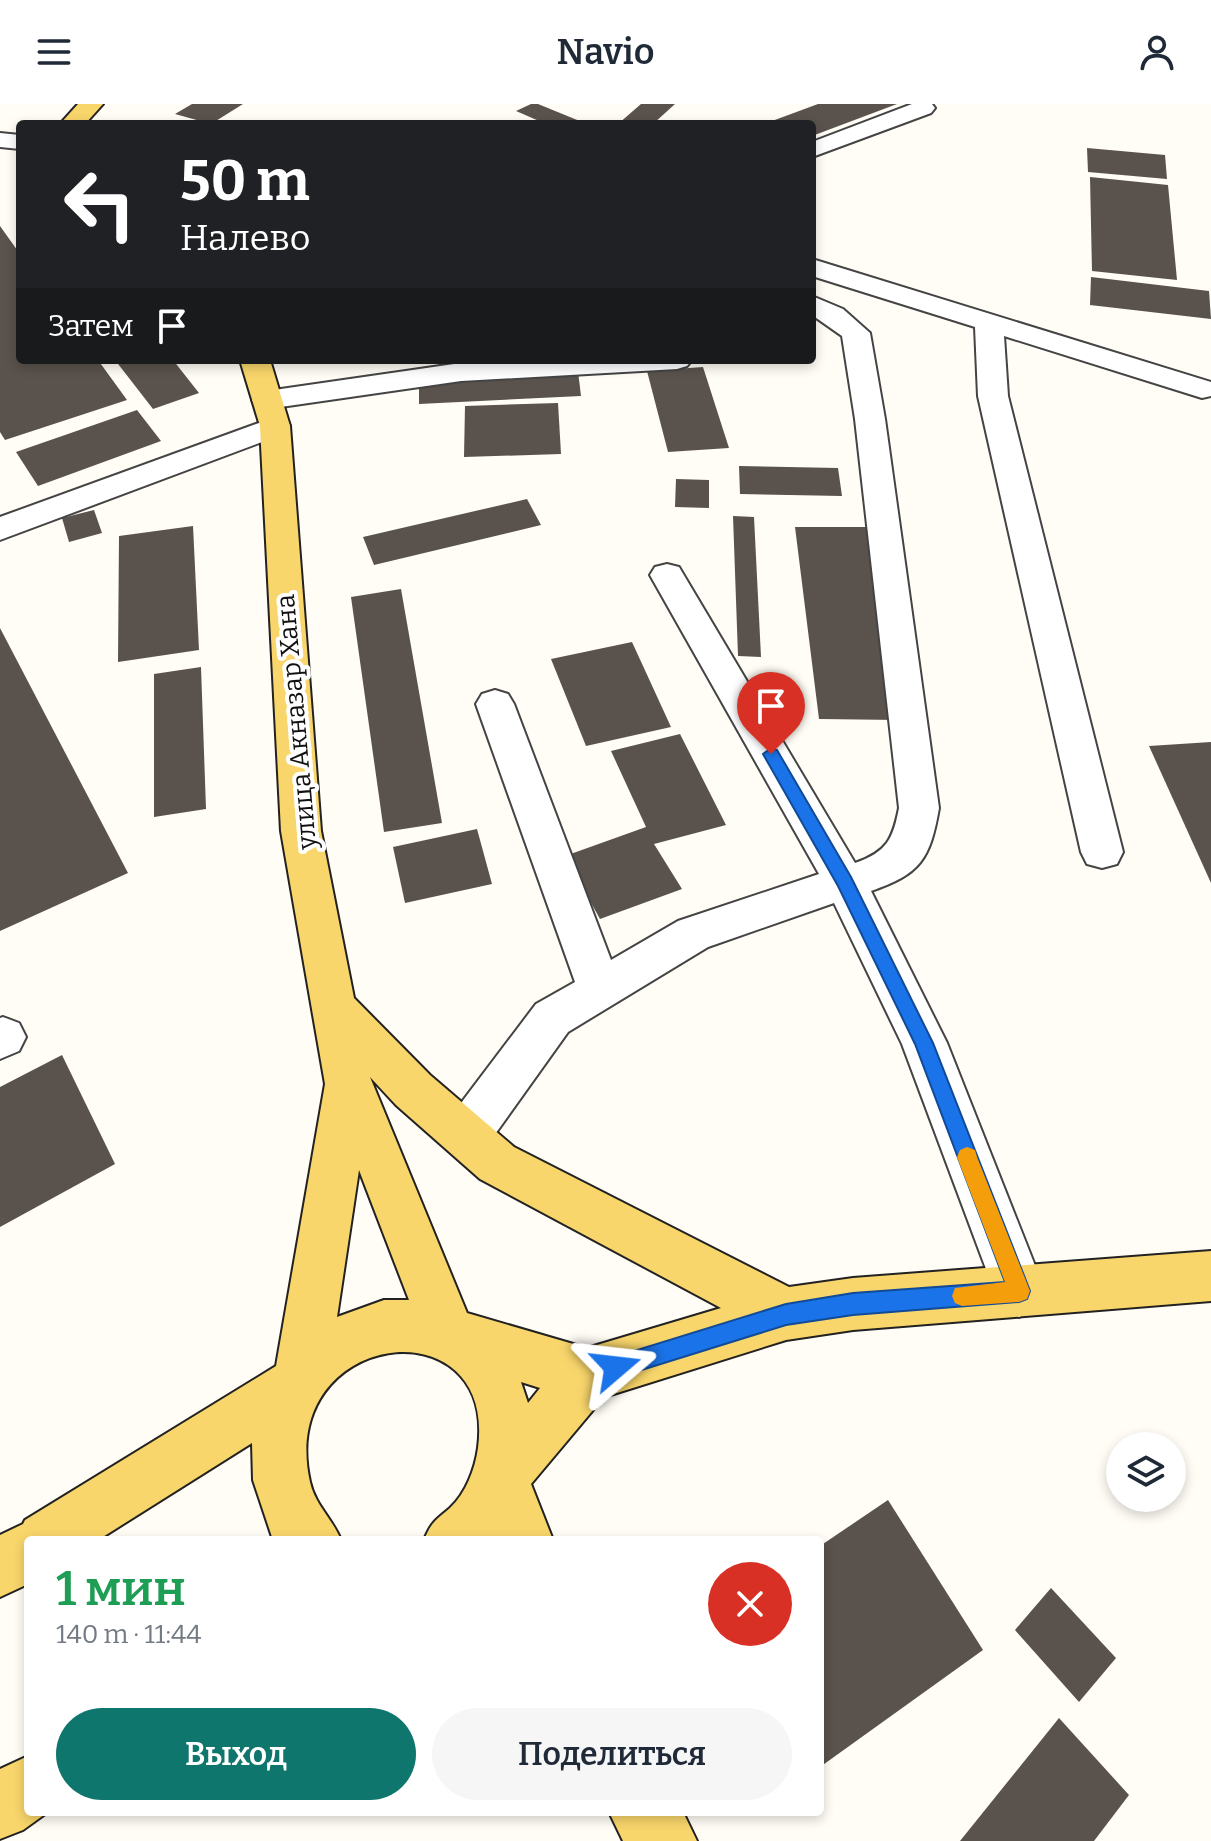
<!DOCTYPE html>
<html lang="ru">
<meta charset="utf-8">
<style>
:root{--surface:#fff;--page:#f6f6f7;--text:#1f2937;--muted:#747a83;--accent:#0f766e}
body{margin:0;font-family:Bitter,serif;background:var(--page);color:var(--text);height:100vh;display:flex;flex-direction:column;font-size:30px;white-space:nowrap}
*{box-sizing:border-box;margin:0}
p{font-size:26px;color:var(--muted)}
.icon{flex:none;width:44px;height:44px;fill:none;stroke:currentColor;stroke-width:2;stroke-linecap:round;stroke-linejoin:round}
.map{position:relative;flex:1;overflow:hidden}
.drawer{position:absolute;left:24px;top:1432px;width:800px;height:280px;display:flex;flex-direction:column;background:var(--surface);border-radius:8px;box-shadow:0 4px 12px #0003}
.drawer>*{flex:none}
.hud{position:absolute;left:16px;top:16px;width:800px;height:244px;border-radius:8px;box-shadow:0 4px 12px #0003;background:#202124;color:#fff;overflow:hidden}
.fabs{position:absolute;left:1106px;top:1328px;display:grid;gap:16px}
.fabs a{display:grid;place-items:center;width:80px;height:80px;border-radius:50%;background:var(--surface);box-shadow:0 4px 12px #0003;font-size:40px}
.pin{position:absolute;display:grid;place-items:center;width:68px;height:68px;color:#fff;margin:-82px -34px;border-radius:50% 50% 50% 0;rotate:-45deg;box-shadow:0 0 8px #0007}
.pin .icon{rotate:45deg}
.me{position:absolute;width:88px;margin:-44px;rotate:73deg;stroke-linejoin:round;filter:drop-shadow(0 0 6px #0008)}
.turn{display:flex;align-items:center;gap:28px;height:168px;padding:0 32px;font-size:36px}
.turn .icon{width:104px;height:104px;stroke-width:2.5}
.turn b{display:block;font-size:56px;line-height:68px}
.then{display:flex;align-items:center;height:76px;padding:0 32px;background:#0003;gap:16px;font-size:30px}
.round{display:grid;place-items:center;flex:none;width:84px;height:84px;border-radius:42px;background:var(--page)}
.headline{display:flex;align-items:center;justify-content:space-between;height:136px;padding:0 32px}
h1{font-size:48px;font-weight:600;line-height:60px;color:#1e9e55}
.action{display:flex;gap:16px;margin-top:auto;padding:16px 32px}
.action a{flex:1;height:92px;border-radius:48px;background:var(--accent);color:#fff;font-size:32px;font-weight:600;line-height:92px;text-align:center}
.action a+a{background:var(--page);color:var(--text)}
header{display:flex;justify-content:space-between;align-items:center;height:104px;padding:0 32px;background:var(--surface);font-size:36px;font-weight:600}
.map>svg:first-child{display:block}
.building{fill:#5a524d}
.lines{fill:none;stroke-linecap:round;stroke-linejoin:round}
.minor-casing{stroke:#444;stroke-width:4}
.major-casing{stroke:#222;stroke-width:4}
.minor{fill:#fff;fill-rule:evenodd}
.major{fill:#f9d66b;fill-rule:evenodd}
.route{fill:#1a73e8;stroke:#114b97;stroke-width:2}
.slow{fill:#f59e0b}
.labels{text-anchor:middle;stroke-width:8;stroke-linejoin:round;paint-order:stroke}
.street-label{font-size:26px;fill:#111;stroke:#fff}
</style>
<header><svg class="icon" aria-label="menu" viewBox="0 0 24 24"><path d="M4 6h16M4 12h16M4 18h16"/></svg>Navio<svg class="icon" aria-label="person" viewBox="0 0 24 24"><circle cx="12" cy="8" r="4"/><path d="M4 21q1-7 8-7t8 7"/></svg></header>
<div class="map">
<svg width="1211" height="1737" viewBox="0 0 1211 1737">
<rect width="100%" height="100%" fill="#fffdf5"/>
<!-- building -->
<g class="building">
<polygon points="192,0 243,0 211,20 175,10"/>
<polygon points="531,0 538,0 587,20 546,20 516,7"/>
<polygon points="641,0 675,0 653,20 618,20"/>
<polygon points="818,0 897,0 812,32 812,20 764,20"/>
<polygon points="1087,44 1165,51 1167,75 1088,68"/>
<polygon points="1090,73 1168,81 1177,176 1092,167"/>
<polygon points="0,122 20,150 20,256 98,256 127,296 5,336 0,328"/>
<polygon points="1091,173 1209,187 1211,215 1090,201"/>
<polygon points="115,256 173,256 199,289 153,305"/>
<polygon points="703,263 729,344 668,348 647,267"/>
<polygon points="578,267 581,292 419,300 419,275"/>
<polygon points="558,299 561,350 464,353 465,302"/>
<polygon points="137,306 161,337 38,382 16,348"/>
<polygon points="739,362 838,364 842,392 740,390"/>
<polygon points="676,375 709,376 709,404 675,403"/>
<polygon points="527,395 541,421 374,461 363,433"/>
<polygon points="94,406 102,429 69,438 62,414"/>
<polygon points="733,412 754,413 761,553 738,552"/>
<polygon points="193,422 199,546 118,558 119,432"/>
<polygon points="795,423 866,423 899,616 819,615"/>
<polygon points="401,485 442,719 384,728 351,493"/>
<polygon points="0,524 128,769 0,827"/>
<polygon points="632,538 671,623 586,642 551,555"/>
<polygon points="201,563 206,705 154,713 154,570"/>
<polygon points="680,630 726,721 654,740 682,785 600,815 565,752 646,723 611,647"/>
<polygon points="1211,638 1211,779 1149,642"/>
<polygon points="477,725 492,780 405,799 393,743"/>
<polygon points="62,951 115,1060 0,1123 0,983"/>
<polygon points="888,1396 983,1546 820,1663 820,1442"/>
<polygon points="1051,1484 1116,1554 1079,1598 1015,1526"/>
<polygon points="1059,1614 1129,1691 1094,1737 960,1737"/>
</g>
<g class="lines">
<defs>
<g id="minor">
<polygon points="912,0 932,0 935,4 931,9 812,53 812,38"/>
<polygon points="0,29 20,31 20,45 0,43"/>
<polygon points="812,155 1211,278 1211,292 1202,294 1004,232 1008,292 1123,748 1117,760 1102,764 1087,760 1081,748 978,292 975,223 812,172"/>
<path d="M812 192 843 205 870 229 885 315 939 704C930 756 920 770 871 787L947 939 1045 1187 1037 1205 1019 1213 1001 1205 902 940 834 799 708 843 568 928 483 1047 466 1053 449 1047 442 1031 449 1015 536 900 575 878 476 600 482 590 495 586 508 590 514 600 611 856 678 817 819 770 650 471 655 463 667 460 679 463 855 759C887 748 893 735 899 704L855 315 842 232 812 211Z"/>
<polygon points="518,256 692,256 687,262 677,265 461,277 267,305 256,302 252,296 256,290 267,287 461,259"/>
<polygon points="275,313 286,315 290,322 286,329 0,436 0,413"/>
<polygon points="3,913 19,919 26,933 19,947 0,955 0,914"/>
</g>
<g id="major">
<polygon points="78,0 103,0 85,20 60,20"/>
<path d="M240 256H270L290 322 321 727 354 894 430 971 514 1043 789 1183 853 1174 1211 1147V1197L853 1226 786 1236 604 1293 531 1380 553 1436H424C432 1417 435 1417 450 1404 466 1389 475 1365 478 1344 497 1198 276 1226 310 1378 315 1401 332 1414 341 1436H273L253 1376 252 1339 98 1436H28V1480L0 1493V1431L23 1420 25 1416 276 1262 325 980 281 727 260 322ZM370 973 396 1001 480 1075 721 1204 587 1244 467 1209ZM359 1066 409 1196H384L337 1213ZM521 1278 540 1284 528 1299Z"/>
<polygon points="28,1652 28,1708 48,1708 23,1726 0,1735 0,1665"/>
<polygon points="609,1708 683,1708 697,1737 623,1737"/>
</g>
</defs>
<!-- minor casing -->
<use href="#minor" class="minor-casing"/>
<!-- major casing -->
<use href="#major" class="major-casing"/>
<!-- minor -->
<use href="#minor" class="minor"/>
<!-- major -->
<use href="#major" class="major"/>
</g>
<!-- route -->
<polygon class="route" points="771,644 777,646 851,773 933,939 1030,1187 1027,1195 1019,1198 853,1211 786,1221 616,1274 608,1270 605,1263 608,1255 786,1200 853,1189 1005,1178 915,940 838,782 763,650"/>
<!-- slow -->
<polygon class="slow" points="967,1043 975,1046 977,1053 1030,1187 1027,1195 1019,1198 962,1202 955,1199 952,1192 955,1184 1005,1178 957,1053 960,1046"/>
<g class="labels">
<!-- street labels -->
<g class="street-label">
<text transform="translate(296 618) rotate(-95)" y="9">улица Акназар Хана</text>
</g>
</g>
</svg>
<div class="fabs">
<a><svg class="icon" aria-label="layers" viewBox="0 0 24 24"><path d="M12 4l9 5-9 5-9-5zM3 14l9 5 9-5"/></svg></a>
</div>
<div class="pin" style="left:771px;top:650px;background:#d93025"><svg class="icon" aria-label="arrive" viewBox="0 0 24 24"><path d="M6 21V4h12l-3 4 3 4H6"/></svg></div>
<svg class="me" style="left:616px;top:1263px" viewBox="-20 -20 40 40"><path d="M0-17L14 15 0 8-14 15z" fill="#1a73e8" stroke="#fff" stroke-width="4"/></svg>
<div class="hud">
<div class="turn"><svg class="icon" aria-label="left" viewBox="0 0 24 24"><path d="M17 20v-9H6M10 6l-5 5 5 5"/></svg><div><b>50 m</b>Налево</div></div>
<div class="then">Затем<svg class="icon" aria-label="arrive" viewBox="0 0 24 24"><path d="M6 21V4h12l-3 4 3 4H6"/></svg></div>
</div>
<section class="drawer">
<div class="headline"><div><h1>1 мин</h1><p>140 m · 11:44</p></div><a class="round" style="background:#d93025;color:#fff"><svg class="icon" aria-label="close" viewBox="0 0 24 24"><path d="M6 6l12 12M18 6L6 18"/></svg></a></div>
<div class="action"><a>Выход</a><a>Поделиться</a></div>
</section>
</div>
